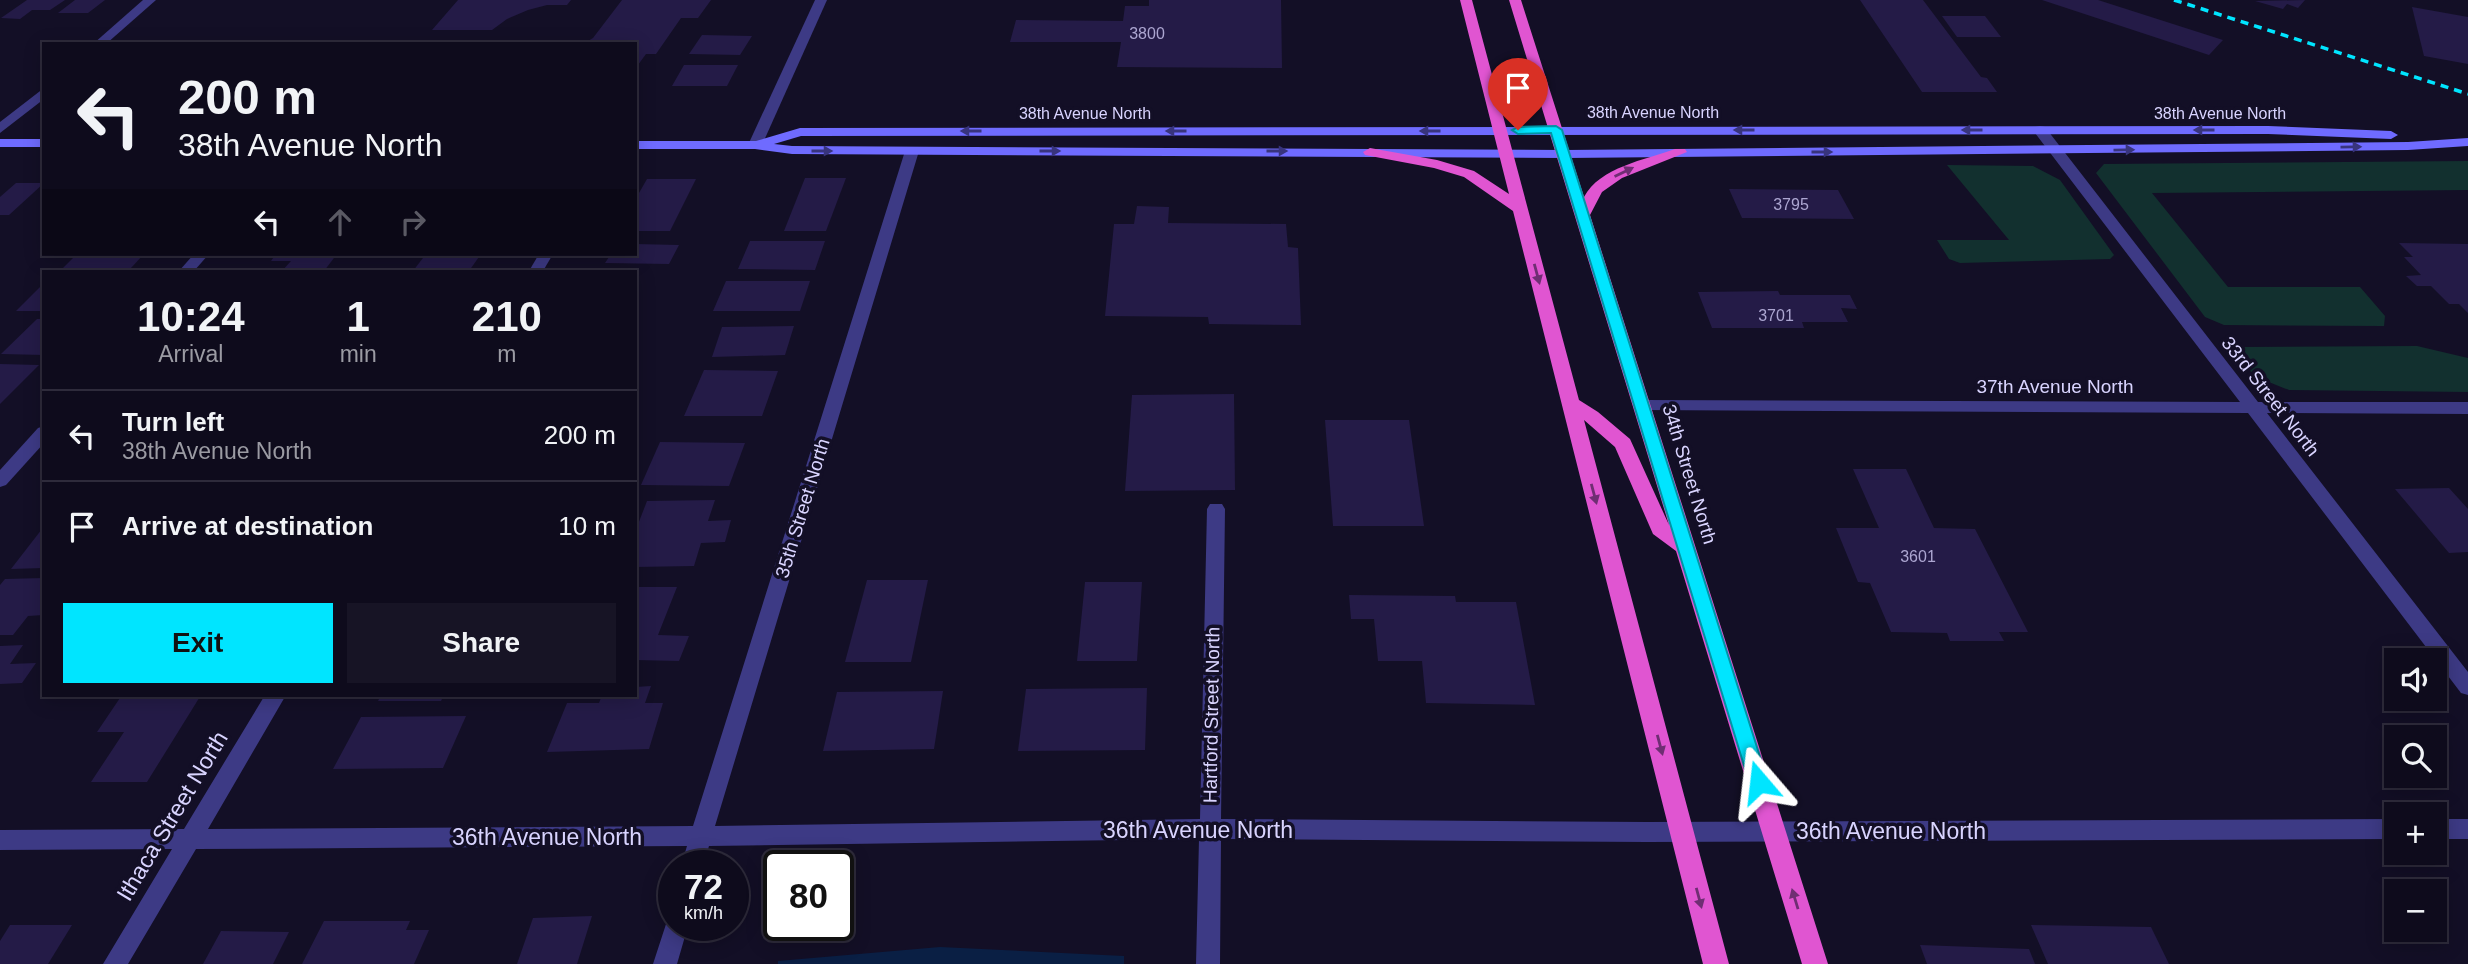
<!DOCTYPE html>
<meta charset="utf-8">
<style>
:root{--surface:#0e0b1c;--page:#171425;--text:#f1f3f6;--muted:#9b9ba3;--line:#2e2b3b;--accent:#00e5ff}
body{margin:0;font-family:Helvetica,sans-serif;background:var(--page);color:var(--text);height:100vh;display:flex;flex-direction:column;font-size:26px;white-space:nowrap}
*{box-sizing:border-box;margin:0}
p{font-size:23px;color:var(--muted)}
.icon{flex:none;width:38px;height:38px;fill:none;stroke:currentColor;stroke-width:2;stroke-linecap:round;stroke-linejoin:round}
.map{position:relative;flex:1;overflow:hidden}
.side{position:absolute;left:42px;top:270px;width:595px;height:427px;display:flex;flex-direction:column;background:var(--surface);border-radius:0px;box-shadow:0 4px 18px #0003,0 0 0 2px var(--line)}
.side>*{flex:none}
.top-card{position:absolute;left:42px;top:42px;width:595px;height:214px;border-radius:0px;box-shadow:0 4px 18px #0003,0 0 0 2px var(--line);background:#0e0b1c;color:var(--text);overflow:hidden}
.tools{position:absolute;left:2384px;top:648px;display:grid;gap:14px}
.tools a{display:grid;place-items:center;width:63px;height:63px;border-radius:0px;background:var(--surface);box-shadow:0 4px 18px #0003,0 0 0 2px var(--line);font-size:35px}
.speed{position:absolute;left:658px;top:850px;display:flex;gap:14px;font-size:35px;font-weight:700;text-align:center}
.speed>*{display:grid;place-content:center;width:91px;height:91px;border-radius:50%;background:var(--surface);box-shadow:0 4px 18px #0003,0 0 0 2px var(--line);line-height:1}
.speed small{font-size:18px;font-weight:400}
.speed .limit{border:4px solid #111;border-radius:10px;background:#fff;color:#111}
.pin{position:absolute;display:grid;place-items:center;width:60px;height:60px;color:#fff;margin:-72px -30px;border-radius:50% 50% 50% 0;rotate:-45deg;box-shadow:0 0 7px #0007}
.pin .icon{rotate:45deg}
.me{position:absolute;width:77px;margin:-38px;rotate:343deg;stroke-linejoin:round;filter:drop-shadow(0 0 5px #0008)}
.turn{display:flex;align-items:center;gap:24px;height:147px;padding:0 21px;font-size:32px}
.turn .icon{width:91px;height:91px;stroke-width:2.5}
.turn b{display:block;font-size:49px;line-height:60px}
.lanes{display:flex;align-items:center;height:66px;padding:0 21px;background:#0003;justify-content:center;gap:35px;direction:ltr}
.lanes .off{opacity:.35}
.eta{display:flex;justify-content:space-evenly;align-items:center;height:119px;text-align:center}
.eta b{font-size:42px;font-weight:700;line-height:49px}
.action{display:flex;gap:14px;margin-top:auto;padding:14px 21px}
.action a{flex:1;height:80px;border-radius:0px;background:var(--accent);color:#111;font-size:28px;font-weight:700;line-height:80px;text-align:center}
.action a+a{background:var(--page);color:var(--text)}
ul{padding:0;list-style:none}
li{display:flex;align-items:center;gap:21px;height:91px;padding:0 21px;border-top:2px solid var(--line)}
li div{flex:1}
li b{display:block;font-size:26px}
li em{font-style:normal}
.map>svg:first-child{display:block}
.green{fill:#12302f}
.water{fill:#0a1f44}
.building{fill:#241b47}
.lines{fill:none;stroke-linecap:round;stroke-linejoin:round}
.minor{fill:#3d3a85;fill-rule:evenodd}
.tertiary{fill:#3d3a85;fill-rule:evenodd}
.secondary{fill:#6f6bff;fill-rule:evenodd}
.trunk{fill:#e055d1;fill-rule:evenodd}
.rail{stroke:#00e5ff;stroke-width:3.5;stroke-dasharray:8 6;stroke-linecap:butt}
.oneway{fill:#38347d}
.oneway2{fill:#6f2e73}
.route{fill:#00e5ff;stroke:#0095a6;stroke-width:2}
.labels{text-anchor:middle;stroke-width:7;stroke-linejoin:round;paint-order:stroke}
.number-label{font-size:16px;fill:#aca6d1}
.far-street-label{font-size:16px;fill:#d9d4ff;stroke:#130f26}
.street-label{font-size:19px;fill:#d9d4ff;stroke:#130f26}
.near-street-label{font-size:23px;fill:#d9d4ff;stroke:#130f26}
</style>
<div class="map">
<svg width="2468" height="964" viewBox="0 0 2468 964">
<rect width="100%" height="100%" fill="#130f26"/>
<!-- green -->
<g class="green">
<polygon points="2468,161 2468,190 2152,193 2228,287 2360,287 2385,316 2384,326 2224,325 2205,317 2096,173 2104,164"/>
<polygon points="1947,165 2033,166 2060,180 2114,255 2110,259 1960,263 1949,259 1937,240 2009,240"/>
<path d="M2417 346 2468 358V392L2289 390C2269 382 2248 376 2237 355L2244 347Z"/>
</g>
<!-- water -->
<polygon class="water" points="940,947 1124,956 1124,964 778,964 778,961"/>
<!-- building -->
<g class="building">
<polygon points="27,0 65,0 50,10 32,10 20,19 1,18"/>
<polygon points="75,0 105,0 88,13 58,13"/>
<polygon points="458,0 571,0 567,5 547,5 528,10 507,19 492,30 432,30"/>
<polygon points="622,0 711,0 698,18 681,18 656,54 646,54 635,69 635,44 583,44 593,38"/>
<polygon points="1149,0 1281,0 1282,68 1117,67 1121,42 1010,42 1016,20 1123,21 1125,6 1149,6"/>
<polygon points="1860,0 1923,0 1981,77 1987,78 1997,92 1922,92"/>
<polygon points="2042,0 2098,0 2223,40 2209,55"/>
<polygon points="2305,0 2298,8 2287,4 2283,9 2255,1"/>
<polygon points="2412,7 2468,17 2468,64 2424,56"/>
<polygon points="1942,16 1985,16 2001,37 1957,37"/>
<polygon points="702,35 752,36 740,55 689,54"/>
<polygon points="684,65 738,65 727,86 672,86"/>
<polygon points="805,178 846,178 826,231 784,231"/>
<polygon points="647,179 696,179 670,231 635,231 635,200"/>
<polygon points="16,183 44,183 9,215 0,215 0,197"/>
<polygon points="1729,189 1838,190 1854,219 1742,218"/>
<polygon points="1137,206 1169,207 1168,223 1286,224 1288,247 1298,248 1301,325 1209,324 1208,317 1105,316 1114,224 1134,224"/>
<polygon points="750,241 825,241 815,270 738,269"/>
<polygon points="2399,243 2468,244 2468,313 2459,304 2449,304 2431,286 2417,286 2406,276 2421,275 2404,257 2413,257"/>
<polygon points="635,244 679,245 669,264 605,263 611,254 635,254"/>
<polygon points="77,254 144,254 130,269 62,269"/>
<polygon points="276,254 337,254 324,271 282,271 291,261 271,261"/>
<polygon points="426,254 481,254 469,271 413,271"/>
<polygon points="726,281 810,281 800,311 713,311"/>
<polygon points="44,283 44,311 16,311"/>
<polygon points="1778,291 1780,295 1850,295 1857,309 1841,308 1848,322 1802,322 1804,328 1712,328 1698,292"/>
<polygon points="37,319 44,319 44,355 1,354"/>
<polygon points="794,326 785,355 712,357 722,327"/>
<polygon points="0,364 39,365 0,404"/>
<polygon points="704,370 778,371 762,416 684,416"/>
<polygon points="1234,394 1235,490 1125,491 1132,395"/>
<polygon points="1325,420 1409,420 1424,526 1333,526"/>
<polygon points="660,442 745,443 729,486 641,485"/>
<polygon points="1853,469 1906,469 1934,528 1975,529 2028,632 1999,632 2004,641 1950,641 1947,633 1891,632 1870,583 1858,582 1836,528 1879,528"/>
<polygon points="2449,488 2468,509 2468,552 2449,553 2395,489"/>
<polygon points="715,500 708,521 731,520 725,542 701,543 694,566 635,567 635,532 647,501"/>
<polygon points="42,529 44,529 44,568 11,569"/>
<polygon points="44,578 44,615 28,616 13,635 0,635 0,585 5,579"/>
<polygon points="867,580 928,580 911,662 845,662"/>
<polygon points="1085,582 1142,582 1137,661 1077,661"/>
<polygon points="635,587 677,587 658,635 689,636 679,661 635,660"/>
<polygon points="1349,595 1455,596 1456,602 1516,602 1535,705 1426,703 1422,661 1378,661 1374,619 1351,619"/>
<polygon points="23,645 10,664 36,663 22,683 0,684 0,646"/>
<polygon points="651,686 645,703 663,703 649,749 547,752 567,703 599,703 602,695 635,695 635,687"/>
<polygon points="1147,688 1145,750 1018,751 1026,689"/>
<polygon points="943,691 934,749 823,751 837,692"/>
<polygon points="122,695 201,695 147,782 91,782 124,732 97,732"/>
<polygon points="381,695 444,695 441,701 378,701"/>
<polygon points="466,716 443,768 333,769 361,717"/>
<polygon points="592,916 577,964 517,964 533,918"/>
<polygon points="324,921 410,921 406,930 429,930 414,964 302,964"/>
<polygon points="10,925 72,925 48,964 0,964 0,941"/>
<polygon points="2031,925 2151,927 2169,964 2048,964"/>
<polygon points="221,931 289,932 273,964 203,964"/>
<polygon points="1920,945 2029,949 2035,964 1927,964"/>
</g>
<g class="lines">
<!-- minor -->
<g class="minor">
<polygon points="2040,126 2045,127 2258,402 2468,402 2468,414 2267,413 2468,672 2468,695 2461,693 2248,413 1637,410 1635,406 1643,400 2240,402 2035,133 2035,127"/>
<polygon points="912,147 919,151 715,826 1200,819 1207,509 1210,504 1222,504 1225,509 1221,819 1647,822 2396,819 2396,839 1647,842 1221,839 1220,964 1196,964 1199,839 709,846 703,866 681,866 687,846 196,849 128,964 103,964 172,849 0,850 0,830 184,829 265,695 286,695 208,829 693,826 905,151"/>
<polygon points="194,254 209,254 194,271 179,271"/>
<polygon points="539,254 553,254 543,271 529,271"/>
<polygon points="44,426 44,443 6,485 0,487 0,470 38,428"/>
<rect x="2434" y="819" width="34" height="20"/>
<polygon points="674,916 674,926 688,926 677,964 653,964 668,918"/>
</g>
<!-- tertiary -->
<g class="tertiary">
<polygon points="143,0 156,0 106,44 93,44"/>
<polygon points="815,0 827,0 762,145 760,148 750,148 748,145"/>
<polygon points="44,88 44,99 0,133 0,122"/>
</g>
<!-- secondary -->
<g class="secondary">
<polygon points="2268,126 2391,131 2398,135 2391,139 2268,134 801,136 774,144 792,146 1565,150 2408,142 2468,138 2468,146 2408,150 1565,158 792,154 755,149 635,149 635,141 756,141 800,128"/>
<rect x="0" y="139" width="44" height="8"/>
</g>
<!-- trunk -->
<path class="trunk" d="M1460 0H1472L1579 400 1598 412 1630 439 1669 525 1509 0H1521L1584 197C1600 167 1645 160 1675 149H1685L1687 152 1622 178 1602 192 1590 215 1828 964H1802L1676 551 1653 534 1615 447 1584 420 1729 964H1703L1513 211 1464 177 1434 168 1365 155 1363 152 1370 148 1437 160 1474 171 1509 194Z"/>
<!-- rail -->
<polyline class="rail" points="2174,0 2468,94"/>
</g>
<!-- one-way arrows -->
<defs><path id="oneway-solid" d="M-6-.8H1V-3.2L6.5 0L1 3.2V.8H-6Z" transform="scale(1.75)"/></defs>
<g class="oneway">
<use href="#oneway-solid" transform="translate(1744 130) rotate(-180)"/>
<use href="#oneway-solid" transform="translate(1972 130) rotate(180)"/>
<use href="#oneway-solid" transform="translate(2204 130) rotate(180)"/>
<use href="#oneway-solid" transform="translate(971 131) rotate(180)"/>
<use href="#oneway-solid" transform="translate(1176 131) rotate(-180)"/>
<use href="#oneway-solid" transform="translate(1430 131) rotate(180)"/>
<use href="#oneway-solid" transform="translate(2351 147) rotate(-1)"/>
<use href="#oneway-solid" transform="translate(2124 150) rotate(-1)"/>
<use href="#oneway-solid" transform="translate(822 151)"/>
<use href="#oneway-solid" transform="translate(1050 151)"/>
<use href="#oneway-solid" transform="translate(1277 151)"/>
<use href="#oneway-solid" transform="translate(1822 152)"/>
</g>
<g class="oneway2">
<use href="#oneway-solid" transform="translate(1624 172) rotate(-26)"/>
<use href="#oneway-solid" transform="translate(1537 274) rotate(75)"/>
<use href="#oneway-solid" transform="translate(1594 494) rotate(75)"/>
<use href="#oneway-solid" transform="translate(1660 745) rotate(75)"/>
<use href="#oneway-solid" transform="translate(1699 898) rotate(75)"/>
<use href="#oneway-solid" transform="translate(1795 899) rotate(-107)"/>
</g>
<!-- route -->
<polygon class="route" points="1556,126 1562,130 1768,782 1766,788 1759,791 1752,788 1749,782 1551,133 1518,134 1512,130 1518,127"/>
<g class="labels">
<!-- number labels -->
<g class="number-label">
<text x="1147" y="39">3800</text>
<text x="1791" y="210">3795</text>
<text x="1776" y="321">3701</text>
<text x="1918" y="562">3601</text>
</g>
<!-- far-street labels -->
<g class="far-street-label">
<text x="1653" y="118">38th Avenue North</text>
<text x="1085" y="119">38th Avenue North</text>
<text x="2220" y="119">38th Avenue North</text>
</g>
<!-- street labels -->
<g class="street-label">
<text x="2055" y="393">37th Avenue North</text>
<text transform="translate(2271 396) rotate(52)" y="7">33rd Street North</text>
<text transform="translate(1690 474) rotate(73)" y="7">34th Street North</text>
<text transform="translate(802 508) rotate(-73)" y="7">35th Street North</text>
<text transform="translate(1211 715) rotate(-89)" y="7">Hartford Street North</text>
</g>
<!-- near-street labels -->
<g class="near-street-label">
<text transform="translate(172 816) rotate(-59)" y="8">Ithaca Street North</text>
<text x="1198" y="838">36th Avenue North</text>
<text x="1891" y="839">36th Avenue North</text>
<text x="547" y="845">36th Avenue North</text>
</g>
</g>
</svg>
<div class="tools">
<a><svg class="icon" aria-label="sound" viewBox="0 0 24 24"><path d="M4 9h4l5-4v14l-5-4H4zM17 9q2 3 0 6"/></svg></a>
<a><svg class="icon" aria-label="search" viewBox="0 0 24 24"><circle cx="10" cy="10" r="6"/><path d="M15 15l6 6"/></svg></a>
<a>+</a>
<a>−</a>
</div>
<div class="speed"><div>72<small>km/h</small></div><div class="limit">80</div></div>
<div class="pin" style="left:1518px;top:130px;background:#d93025"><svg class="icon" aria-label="arrive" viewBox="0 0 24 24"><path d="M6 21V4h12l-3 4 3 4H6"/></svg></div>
<svg class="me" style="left:1759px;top:782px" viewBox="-20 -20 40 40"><path d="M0-17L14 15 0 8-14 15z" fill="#00e5ff" stroke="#fff" stroke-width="4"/></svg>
<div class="top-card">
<div class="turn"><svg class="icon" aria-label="left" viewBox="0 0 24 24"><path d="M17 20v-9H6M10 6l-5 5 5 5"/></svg><div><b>200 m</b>38th Avenue North</div></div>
<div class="lanes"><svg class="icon" aria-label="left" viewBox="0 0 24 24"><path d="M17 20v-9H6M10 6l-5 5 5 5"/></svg><svg class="icon off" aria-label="ahead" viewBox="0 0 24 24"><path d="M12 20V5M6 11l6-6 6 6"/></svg><svg class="icon off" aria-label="right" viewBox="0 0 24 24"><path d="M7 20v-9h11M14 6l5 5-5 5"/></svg></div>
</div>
<section class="side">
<div class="eta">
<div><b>10:24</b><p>Arrival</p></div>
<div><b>1</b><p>min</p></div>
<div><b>210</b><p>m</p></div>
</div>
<ul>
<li><svg class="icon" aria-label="left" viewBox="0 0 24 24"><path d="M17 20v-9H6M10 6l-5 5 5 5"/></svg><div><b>Turn left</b><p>38th Avenue North</p></div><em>200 m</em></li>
<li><svg class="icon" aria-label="arrive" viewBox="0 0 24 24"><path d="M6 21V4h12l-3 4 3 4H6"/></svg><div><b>Arrive at destination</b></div><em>10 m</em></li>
</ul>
<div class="action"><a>Exit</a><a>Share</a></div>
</section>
</div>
